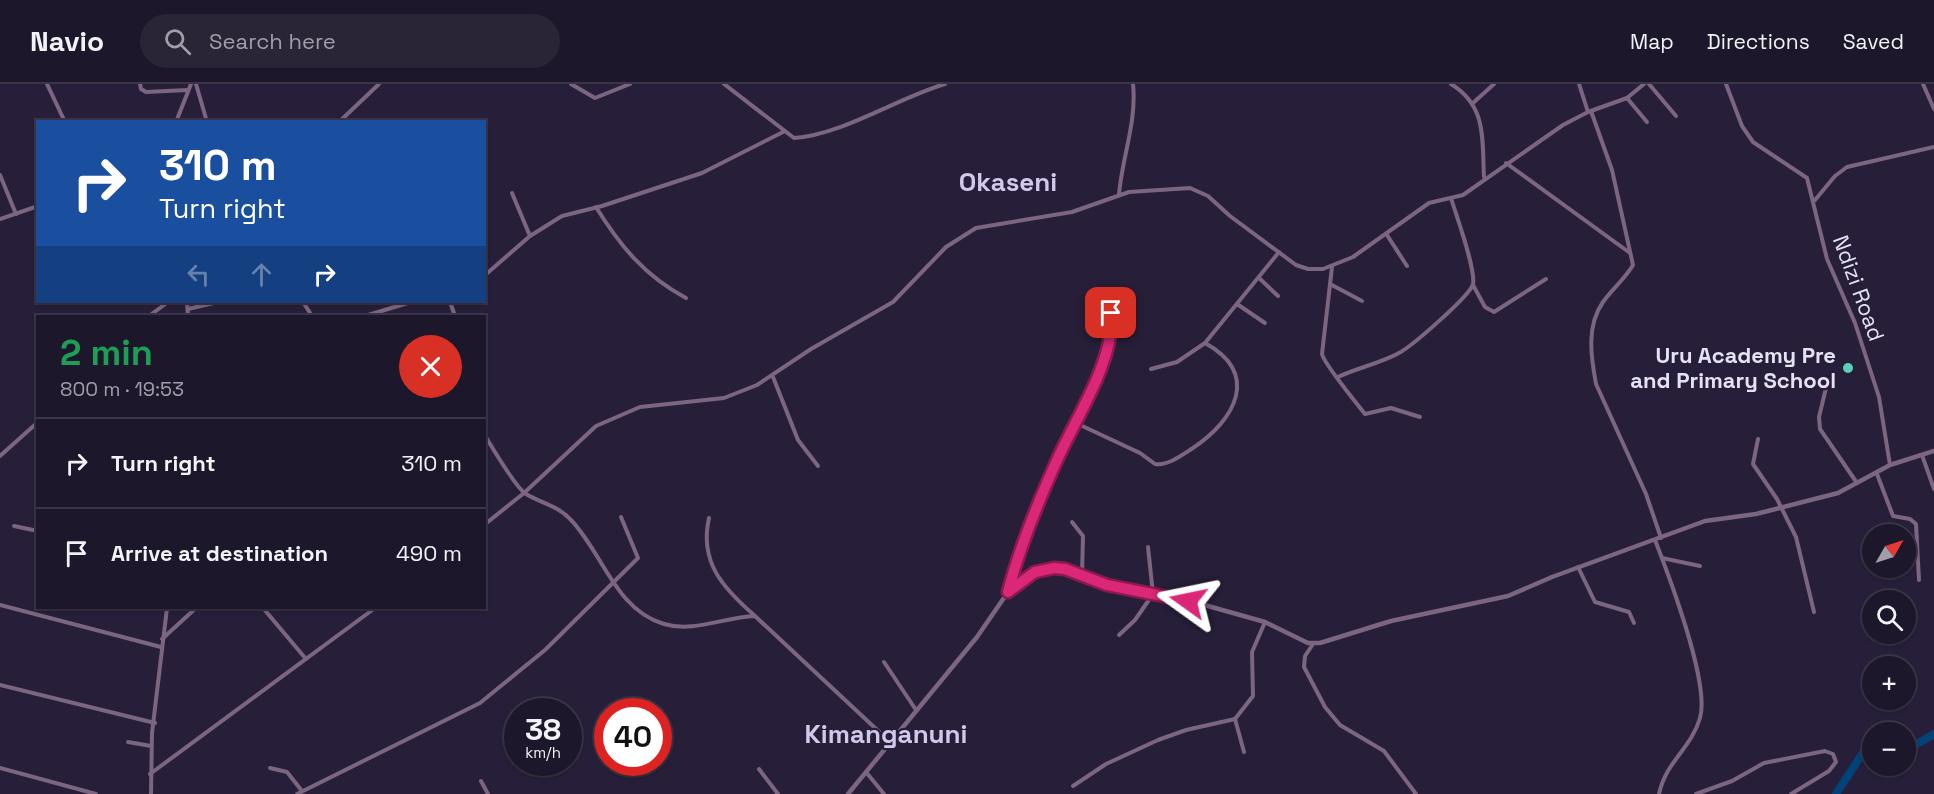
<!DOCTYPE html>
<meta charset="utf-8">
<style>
:root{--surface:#1d172b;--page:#2a2437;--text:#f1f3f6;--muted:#a09fa9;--line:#3b3647}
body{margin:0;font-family:"Space Grotesk",sans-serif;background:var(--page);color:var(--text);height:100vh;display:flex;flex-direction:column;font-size:22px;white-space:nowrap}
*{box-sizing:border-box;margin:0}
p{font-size:20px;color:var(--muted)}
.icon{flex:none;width:33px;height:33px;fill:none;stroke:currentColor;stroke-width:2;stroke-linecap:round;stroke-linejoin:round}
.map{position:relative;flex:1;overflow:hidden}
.details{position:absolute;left:36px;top:231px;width:450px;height:294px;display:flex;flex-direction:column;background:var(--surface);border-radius:0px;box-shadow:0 2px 4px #0004,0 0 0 2px var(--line)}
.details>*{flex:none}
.guide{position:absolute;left:36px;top:36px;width:450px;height:183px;border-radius:0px;box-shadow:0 2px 4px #0004,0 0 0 2px var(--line);background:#1a4fa0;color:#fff;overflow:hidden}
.needle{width:39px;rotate:51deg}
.fabs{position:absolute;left:1862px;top:440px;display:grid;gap:12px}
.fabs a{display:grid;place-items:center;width:54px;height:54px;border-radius:50%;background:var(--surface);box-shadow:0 2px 4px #0004,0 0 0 2px var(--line);font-size:30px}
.speed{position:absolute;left:504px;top:614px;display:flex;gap:12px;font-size:30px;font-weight:700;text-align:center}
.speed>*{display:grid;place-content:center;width:78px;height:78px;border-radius:50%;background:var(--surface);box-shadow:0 2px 4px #0004,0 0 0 2px var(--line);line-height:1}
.speed small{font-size:15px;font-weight:400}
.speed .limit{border:9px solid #d22;background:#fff;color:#111}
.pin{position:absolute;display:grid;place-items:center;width:51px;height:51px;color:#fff;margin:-26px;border-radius:12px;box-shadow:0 3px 9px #0006}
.me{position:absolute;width:66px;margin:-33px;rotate:282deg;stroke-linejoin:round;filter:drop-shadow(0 0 4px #0008)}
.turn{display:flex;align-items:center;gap:21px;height:126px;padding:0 24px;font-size:27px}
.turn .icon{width:78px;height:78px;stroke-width:2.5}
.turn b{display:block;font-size:42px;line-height:51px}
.lanes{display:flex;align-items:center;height:57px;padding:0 24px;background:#0003;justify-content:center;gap:30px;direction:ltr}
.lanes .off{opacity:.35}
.round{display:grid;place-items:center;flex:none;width:63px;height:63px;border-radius:32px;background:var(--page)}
.headline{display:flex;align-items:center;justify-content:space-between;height:102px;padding:0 24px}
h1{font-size:36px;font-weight:700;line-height:45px;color:#1e9e55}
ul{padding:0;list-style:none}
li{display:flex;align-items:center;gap:18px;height:90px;padding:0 24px;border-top:2px solid var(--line)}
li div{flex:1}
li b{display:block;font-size:22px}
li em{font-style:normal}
header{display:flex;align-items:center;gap:36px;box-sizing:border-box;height:84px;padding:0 30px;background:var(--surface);border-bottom:2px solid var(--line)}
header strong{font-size:28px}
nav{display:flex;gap:33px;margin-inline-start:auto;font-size:21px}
.search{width:420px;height:54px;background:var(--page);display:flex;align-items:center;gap:15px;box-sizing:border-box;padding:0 21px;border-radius:33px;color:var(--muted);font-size:22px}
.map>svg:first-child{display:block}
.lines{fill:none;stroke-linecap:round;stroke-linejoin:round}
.river{stroke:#004378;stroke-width:8}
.minor{stroke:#7b6580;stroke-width:4}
.tertiary{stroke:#7b6580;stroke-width:4.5}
.route-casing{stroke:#8e194d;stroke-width:15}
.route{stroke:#db2777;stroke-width:10}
.poi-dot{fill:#5dceb9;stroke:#271f39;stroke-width:2}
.labels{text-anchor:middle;stroke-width:4.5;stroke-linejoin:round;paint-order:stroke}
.street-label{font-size:22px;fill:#e6e2f4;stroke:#271f39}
.poi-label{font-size:22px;font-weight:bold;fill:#e6e2f4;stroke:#271f39;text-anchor:end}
.quarter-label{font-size:26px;font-weight:bold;fill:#d1c8ea;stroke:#271f39}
</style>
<header>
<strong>Navio</strong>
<div class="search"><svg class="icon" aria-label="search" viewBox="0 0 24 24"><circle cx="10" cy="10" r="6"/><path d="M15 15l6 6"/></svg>Search here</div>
<nav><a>Map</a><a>Directions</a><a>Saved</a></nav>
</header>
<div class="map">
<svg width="1934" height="710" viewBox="0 0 1934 710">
<rect width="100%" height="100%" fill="#271f39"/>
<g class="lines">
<!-- river -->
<g class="river">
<polyline points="1905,667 1934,650"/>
<polyline points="1836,710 1866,664 1872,665"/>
</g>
<!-- minor -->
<g class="minor">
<polyline points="47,0 65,38"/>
<polyline points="140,0 141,5 146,8 188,6"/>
<polyline points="196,0 207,38"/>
<polyline points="571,0 595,14 630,0"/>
<path d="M724 0 794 54C842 51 897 14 945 0"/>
<path d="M1451 0C1487 22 1482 55 1484 93"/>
<polyline points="1579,0 1588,28"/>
<polyline points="1649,0 1676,32"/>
<polyline points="1726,0 1742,42 1753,58 1807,94 1827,175 1855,239 1879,313 1890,381"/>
<polyline points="1923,0 1934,25"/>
<polyline points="1627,14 1647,38"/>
<polyline points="1473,19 1494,0"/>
<path d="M1591 27 1612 86 1633 181C1625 195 1612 205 1603 218 1586 242 1591 273 1596 300L1646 410 1661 454"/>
<polyline points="176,38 191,0"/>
<polyline points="339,38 379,0"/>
<polyline points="1506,79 1630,169"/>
<polyline points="0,91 16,130"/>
<polyline points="512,109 530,152"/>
<path d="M1119 111C1122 73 1137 38 1133 0"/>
<polyline points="1815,116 1835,92 1847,83 1934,63"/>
<path d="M596 123C620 162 645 192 686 214"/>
<polyline points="0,135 38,122"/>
<polyline points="1387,151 1407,182"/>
<path d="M1332 183 1322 270C1323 278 1357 320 1365 330L1391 324 1420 333"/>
<polyline points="484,192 530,152 562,132 602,122 702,89 783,48"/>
<polyline points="1259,194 1278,212"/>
<polyline points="1330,200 1362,217"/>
<polyline points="1473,201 1485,223 1494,228 1546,195"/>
<polyline points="187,218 188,232"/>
<polyline points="303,218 312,232"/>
<polyline points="450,218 455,232"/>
<polyline points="1237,220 1265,239"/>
<polyline points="188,225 218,218"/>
<polyline points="149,232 168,218"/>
<polyline points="365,232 411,218"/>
<polyline points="1151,285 1177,278 1205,259 1279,168"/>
<polyline points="773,293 798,356 818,382"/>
<path d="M1338 293C1357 284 1381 279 1399 269 1412 262 1470 212 1473 200 1476 185 1456 131 1451 114"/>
<polyline points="1826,304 1819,333 1820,345 1857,399"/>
<path d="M1078 340 1140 369 1155 380C1168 382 1182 371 1193 364 1235 336 1261 290 1205 259"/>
<path d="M484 350C492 363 515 403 526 410 541 419 558 422 570 435 602 467 615 526 664 540 694 549 724 533 755 532L889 657"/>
<polyline points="1758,355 1753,380 1777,415 1796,453 1814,528"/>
<polyline points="1922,371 1934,405"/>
<polyline points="0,372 38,338"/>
<polyline points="1877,390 1893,432 1910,435 1916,440 1919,496"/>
<path d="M709 434C699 478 723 504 754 531"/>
<polyline points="1072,438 1083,452 1082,491"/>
<polyline points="484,441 524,409 596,342 640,323 724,314 757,301 811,265 893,218 946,163 976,144 1072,128 1129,108 1190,104 1208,112 1230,132 1296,181 1308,185 1323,185 1353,173 1429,119 1463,111 1563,41 1588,28 1627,14 1644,0"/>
<polyline points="14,442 38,447"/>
<path d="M1655 456C1669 492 1710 600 1700 634 1691 665 1666 677 1659 710"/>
<polyline points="1662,474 1700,482"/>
<polyline points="1578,483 1595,518 1629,528 1634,539"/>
<path d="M1008 507C1021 459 1038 413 1060 370 1079 333 1106 289 1112 247 1114 231 1110 221 1097 212"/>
<polyline points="0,521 161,563"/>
<polyline points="263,524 306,575"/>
<polyline points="1119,551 1135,536 1153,510 1148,463"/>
<polyline points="162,555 196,524"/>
<polyline points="1313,560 1305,572 1304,583 1325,623 1340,641 1384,667 1416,710"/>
<polyline points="884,578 916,626"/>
<polyline points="0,601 155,639"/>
<polyline points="1235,635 1244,668"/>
<polyline points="128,658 151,662"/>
<polyline points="0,684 96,710"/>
<polyline points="270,684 287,688 302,707"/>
<polyline points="759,685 778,710"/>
<polyline points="866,688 884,710"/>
<polyline points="150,690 375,524"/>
<polyline points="481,697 488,710"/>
<polyline points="1073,702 1106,680 1158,656 1186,646 1235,635 1253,612 1252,568 1265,538"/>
<polyline points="151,710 152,649 167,524"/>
<polyline points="297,710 480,619 545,566 638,474 621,433"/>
<polyline points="1696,710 1732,697 1764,679 1825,667 1833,670 1836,678 1829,687 1791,710"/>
</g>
<!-- tertiary -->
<polyline class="tertiary" points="848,710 977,553 1008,508 1023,495 1044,485 1064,485 1107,501 1176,513 1265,538 1308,559 1320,559 1391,537 1508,512 1552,493 1705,437 1756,430 1838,409 1890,381 1934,367"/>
</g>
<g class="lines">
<defs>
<path id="route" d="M1111 229C1116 274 1076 334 1058 374 1038 418 1020 461 1008 508L1035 488 1054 484 1065 485 1107 501 1188 517"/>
</defs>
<!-- route casing -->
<use href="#route" class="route-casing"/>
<!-- route -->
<use href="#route" class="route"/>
</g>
<!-- markers -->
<circle class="poi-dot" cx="1848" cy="284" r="6"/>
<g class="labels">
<!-- street labels -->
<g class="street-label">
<text transform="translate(1859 204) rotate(70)" y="8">Ndizi Road</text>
</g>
<!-- poi labels -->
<g class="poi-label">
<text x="1836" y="279">Uru Academy Pre<tspan x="1836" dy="25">and Primary School</tspan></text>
</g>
<!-- quarter labels -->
<g class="quarter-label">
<text x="1008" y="107">Okaseni</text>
<text x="886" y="659">Kimanganuni</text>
</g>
</g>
</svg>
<div class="fabs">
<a><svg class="needle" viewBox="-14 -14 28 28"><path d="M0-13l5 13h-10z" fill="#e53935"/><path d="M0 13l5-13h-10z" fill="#a09fa9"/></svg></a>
<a><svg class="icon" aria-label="search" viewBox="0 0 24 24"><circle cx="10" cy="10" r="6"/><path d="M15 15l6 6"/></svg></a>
<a>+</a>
<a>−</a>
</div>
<div class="speed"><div>38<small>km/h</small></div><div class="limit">40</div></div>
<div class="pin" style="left:1111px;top:229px;background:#d93025"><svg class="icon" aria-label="arrive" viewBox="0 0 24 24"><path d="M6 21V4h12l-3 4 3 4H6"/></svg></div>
<svg class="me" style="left:1188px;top:517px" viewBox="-20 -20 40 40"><path d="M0-17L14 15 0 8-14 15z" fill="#db2777" stroke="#fff" stroke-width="4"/></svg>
<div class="guide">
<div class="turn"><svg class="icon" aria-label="right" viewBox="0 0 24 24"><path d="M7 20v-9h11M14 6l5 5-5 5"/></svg><div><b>310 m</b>Turn right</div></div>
<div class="lanes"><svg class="icon off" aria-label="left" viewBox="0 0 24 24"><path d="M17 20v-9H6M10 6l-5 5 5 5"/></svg><svg class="icon off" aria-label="ahead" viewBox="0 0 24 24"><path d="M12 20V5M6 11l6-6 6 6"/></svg><svg class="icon" aria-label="right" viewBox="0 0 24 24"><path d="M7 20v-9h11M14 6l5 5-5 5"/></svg></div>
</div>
<section class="details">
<div class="headline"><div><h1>2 min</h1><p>800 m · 19:53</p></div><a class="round" style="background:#d93025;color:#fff"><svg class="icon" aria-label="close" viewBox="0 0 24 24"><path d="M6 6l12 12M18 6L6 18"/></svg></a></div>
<ul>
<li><svg class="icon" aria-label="right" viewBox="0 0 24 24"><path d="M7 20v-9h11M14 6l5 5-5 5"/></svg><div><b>Turn right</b></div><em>310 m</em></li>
<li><svg class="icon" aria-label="arrive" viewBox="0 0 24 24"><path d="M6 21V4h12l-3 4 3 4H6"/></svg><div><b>Arrive at destination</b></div><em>490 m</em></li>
</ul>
</section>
</div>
